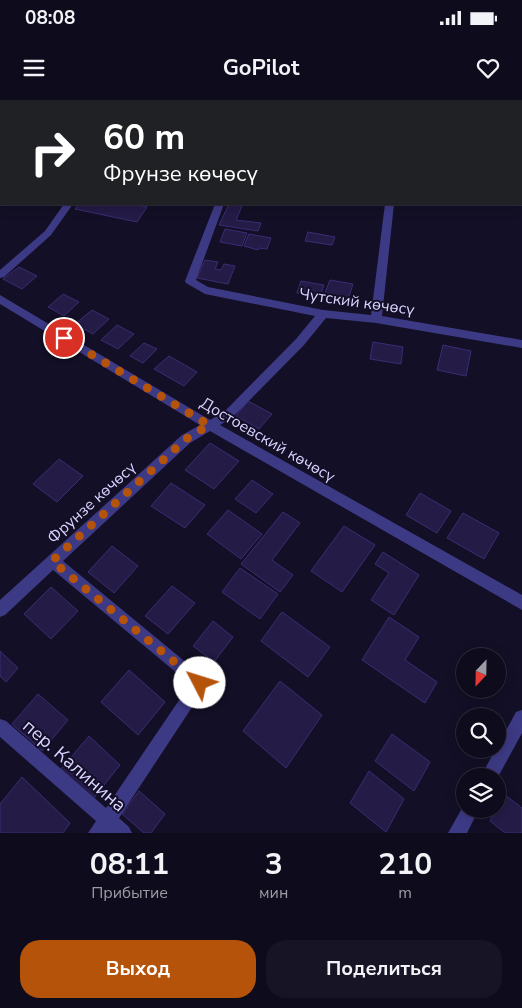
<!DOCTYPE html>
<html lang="ru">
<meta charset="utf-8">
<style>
:root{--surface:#0e0b1c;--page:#171425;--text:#f1f3f6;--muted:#9b9ba3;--line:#2e2b3b;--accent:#b45309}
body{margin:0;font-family:"Nunito Sans",sans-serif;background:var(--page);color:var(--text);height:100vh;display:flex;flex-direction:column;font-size:19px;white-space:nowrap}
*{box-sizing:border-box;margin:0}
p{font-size:16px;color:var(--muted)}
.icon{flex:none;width:28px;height:28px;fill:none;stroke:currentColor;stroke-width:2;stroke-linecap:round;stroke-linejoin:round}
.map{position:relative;height:733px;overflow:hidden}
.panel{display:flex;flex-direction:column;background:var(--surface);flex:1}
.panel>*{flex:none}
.banner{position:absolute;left:0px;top:0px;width:522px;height:105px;box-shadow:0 2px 12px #0003,0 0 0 1px var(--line);background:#202124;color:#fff;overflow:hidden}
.needle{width:32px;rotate:202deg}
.fabs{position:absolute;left:456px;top:548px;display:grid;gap:10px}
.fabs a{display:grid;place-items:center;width:50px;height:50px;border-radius:50%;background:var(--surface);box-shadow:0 2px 12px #0003,0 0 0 1px var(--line);font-size:25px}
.pin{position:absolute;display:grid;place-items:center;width:42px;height:42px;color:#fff;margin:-21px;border:2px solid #fff;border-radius:50%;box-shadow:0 1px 5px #0007}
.me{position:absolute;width:55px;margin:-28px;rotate:310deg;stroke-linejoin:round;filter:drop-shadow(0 0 4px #0008)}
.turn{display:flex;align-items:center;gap:18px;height:105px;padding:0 20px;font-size:22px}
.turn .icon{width:65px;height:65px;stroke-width:2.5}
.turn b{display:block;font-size:35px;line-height:42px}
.eta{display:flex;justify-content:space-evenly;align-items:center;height:85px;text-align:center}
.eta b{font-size:30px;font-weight:700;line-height:35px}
.action{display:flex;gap:10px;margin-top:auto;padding:10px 20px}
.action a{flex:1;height:58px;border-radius:20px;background:var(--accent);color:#fff;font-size:20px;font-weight:700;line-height:58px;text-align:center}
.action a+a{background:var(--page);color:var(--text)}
.status{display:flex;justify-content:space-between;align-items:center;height:35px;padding:0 25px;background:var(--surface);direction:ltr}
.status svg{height:14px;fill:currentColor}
header{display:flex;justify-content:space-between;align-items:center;height:65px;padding:0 20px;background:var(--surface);font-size:22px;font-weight:700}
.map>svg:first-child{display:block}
.building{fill:#241b47;stroke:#3b2d73}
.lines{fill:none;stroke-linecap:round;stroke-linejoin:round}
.minor{fill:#3d3a85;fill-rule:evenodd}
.route{stroke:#b45309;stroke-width:9;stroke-dasharray:0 16.2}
.labels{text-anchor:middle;stroke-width:4;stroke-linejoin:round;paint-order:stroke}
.street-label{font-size:16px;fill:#d9d4ff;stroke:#130f26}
.near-street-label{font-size:19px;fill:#d9d4ff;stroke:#130f26}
</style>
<div class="status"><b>08:08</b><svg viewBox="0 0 49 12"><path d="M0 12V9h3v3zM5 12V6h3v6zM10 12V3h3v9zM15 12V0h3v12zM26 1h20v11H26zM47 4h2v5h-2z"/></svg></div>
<header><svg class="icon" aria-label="menu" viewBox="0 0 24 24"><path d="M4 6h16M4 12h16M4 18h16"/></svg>GoPilot<svg class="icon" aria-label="heart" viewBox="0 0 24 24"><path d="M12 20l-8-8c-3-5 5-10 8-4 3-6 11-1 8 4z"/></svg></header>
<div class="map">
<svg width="522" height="733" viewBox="0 0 522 733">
<rect width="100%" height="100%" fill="#130f26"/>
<!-- building -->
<g class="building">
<polygon points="79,104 133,104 147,107 137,122 75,109"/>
<polygon points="229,104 242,106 236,120 261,123 258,131 219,125"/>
<polygon points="225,129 247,133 242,146 220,142"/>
<polygon points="308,132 335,137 332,145 305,141"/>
<polygon points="249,134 271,138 267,149 259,148 258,150 244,146"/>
<polygon points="205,160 218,162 215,169 221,170 224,164 235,166 228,184 197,178"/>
<polygon points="19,167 37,176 22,189 3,179"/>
<polygon points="330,180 353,184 347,203 323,198"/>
<polygon points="301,181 324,185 320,197 297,193"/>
<polygon points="63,194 79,202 64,216 48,207"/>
<polygon points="92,210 109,219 93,234 75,224"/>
<polygon points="117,225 134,234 118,249 101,240"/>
<polygon points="373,242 403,247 401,264 370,259"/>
<polygon points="144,243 157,249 143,263 130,256"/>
<polygon points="443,245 471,251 466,276 437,270"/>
<polygon points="169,256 197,272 184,286 154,269"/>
<polygon points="248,301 272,314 259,329 236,316"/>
<polygon points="210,343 239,361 214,389 185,370"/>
<polygon points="59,359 83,376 57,402 33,384"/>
<polygon points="252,380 273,394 256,413 235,399"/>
<polygon points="171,383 205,405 185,428 151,406"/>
<polygon points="420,393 451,411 437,433 406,415"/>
<polygon points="228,410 262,434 241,459 207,434"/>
<polygon points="283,412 300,423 272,460 293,475 280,492 241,464"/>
<polygon points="463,413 499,433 484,459 447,438"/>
<polygon points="344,426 375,445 342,492 311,471"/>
<polygon points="112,446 138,466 114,493 88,472"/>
<polygon points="383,452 419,475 394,515 371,500 389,473 375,464"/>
<polygon points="240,468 278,494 260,519 222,492"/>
<polygon points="172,486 195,503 168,534 145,516"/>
<polygon points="51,487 78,511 51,539 24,514"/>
<polygon points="282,512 330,547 308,577 261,541"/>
<polygon points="389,517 419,537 405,560 437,582 425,603 362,560"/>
<polygon points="213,521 233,537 214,562 193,546"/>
<polygon points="0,551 18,568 6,582 0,576"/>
<polygon points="129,570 165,602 138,635 101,602"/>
<polygon points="280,581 322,615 286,668 243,631"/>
<polygon points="38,594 68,620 42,651 12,624"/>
<polygon points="392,634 430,662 414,691 375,661"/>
<polygon points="89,636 120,665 93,699 61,669"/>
<polygon points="369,671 404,699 386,732 350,703"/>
<polygon points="22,677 70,723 63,733 0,733 0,704"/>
<polygon points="139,691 165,714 151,733 144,733 122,714"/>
<polygon points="504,694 522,708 522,733 505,733 490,721"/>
</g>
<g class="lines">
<!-- minor -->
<g class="minor">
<rect x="399" y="0" width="8" height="1"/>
<polygon points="1,44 1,50 0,51 0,45"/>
<polygon points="64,104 73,104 51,135 4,177 0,178 0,170 45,131"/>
<polygon points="215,104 224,104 196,180 208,187 323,210 371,215 385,104 394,104 382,216 522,240 522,248 376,223 326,218 304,245 232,318 220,325 522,495 522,510 210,331 190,343 63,461 205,578 208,583 119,718 129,727 132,733 88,733 96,721 0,637 0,619 6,621 106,708 190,584 53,470 5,515 0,517 0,500 182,335 200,325 0,204 0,195 210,320 224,312 296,239 315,216 205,194 186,183 185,181"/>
<polygon points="522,610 522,633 498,677 481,676 516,612"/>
<polygon points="465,703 465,709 479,709 467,733 448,733"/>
</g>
</g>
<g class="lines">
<!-- route -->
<polyline class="route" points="64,238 209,325 186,339 52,461 200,583"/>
</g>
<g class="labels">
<!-- street labels -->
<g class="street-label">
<text transform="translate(357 201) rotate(8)" y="6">Чутский көчөсү</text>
<text transform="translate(268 339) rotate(30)" y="6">Достоевский көчөсү</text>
<text transform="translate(91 402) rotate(-42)" y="6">Фрунзе көчөсү</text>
</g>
<!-- near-street labels -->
<g class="near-street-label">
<text transform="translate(75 665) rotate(41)" y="7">пер. Калинина</text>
</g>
</g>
</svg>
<div class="fabs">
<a><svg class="needle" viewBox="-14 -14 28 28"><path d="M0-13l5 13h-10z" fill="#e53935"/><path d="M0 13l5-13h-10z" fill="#9b9ba3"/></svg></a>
<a><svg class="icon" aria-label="search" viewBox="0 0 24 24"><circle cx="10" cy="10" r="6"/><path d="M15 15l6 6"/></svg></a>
<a><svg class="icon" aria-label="layers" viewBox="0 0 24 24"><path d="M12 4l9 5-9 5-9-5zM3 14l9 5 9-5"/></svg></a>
</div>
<div class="pin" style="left:64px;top:238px;background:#d93025"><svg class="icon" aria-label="arrive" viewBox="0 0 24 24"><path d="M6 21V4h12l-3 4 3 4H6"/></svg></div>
<svg class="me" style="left:200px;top:583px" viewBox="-20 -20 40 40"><circle r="19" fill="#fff"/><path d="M0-13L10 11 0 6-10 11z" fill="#b45309"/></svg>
<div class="banner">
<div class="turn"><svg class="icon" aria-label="right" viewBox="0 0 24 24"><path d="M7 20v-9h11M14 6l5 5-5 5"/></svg><div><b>60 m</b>Фрунзе көчөсү</div></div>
</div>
</div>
<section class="panel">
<div class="eta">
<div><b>08:11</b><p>Прибытие</p></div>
<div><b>3</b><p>мин</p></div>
<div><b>210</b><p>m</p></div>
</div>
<div class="action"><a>Выход</a><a>Поделиться</a></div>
</section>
